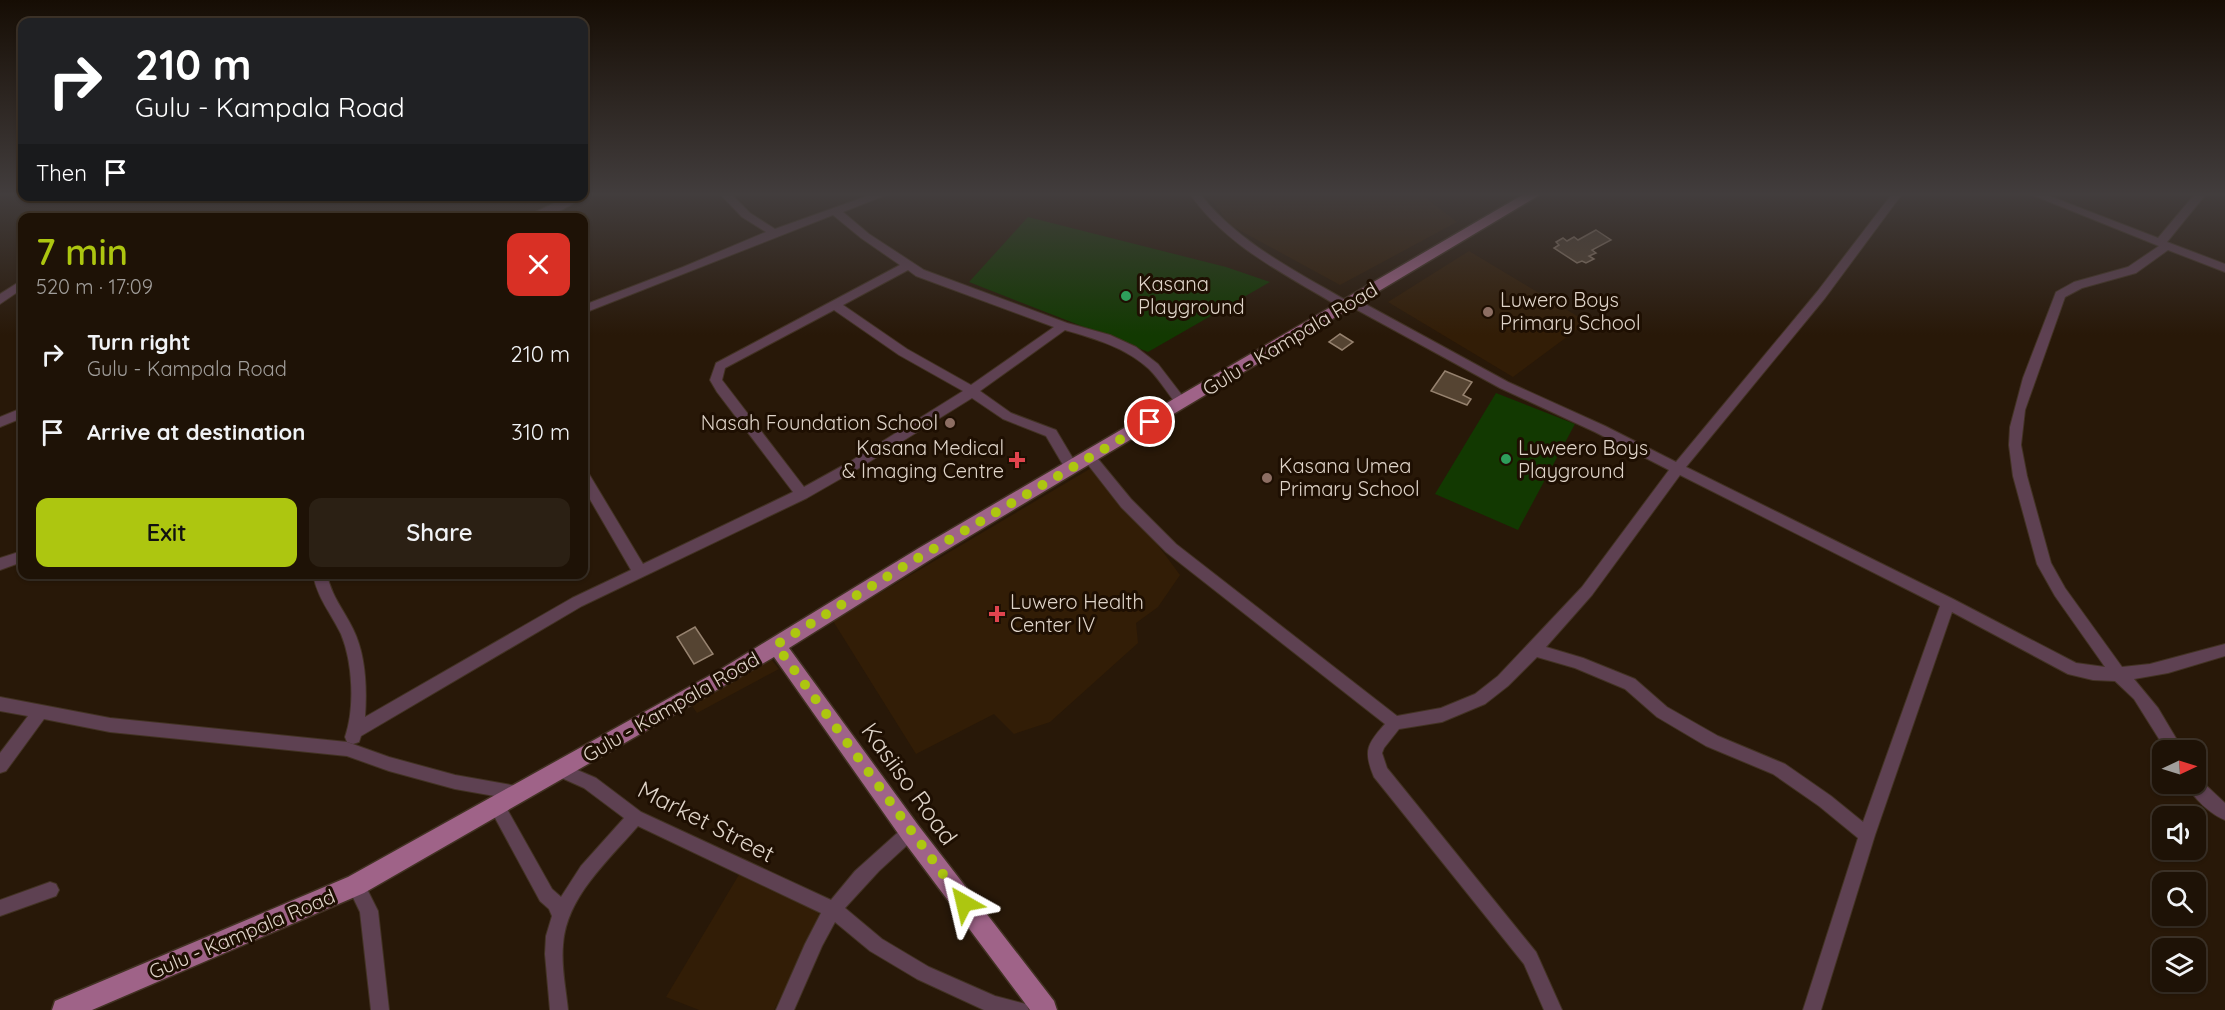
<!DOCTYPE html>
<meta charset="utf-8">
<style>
:root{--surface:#1e1206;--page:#2b2014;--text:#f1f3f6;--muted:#a19e9b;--line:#3c3228;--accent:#adc610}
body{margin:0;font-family:Quicksand,sans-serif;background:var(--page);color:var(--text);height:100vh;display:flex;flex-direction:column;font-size:22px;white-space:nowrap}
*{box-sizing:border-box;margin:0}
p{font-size:20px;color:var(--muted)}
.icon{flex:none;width:33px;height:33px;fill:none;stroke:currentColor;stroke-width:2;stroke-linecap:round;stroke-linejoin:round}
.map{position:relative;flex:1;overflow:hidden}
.side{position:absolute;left:18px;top:213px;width:570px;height:366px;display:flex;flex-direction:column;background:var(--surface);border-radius:12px;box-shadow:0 2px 4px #0004,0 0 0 2px var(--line)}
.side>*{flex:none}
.top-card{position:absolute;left:18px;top:18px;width:570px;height:183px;border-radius:12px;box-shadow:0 2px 4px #0004,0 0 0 2px var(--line);background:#202124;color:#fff;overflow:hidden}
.needle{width:39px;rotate:86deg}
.buttons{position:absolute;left:2152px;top:740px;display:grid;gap:12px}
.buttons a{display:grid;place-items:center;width:54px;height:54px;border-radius:12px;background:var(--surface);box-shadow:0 2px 4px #0004,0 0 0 2px var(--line);font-size:30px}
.pin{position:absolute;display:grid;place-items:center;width:51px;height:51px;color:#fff;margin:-26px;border:3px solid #fff;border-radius:50%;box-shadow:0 2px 6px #0007}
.me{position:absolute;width:66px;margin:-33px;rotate:323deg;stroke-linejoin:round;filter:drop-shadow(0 0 4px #0008)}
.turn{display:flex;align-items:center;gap:21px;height:126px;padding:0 18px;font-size:27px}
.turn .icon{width:78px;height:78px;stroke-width:2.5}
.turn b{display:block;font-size:42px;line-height:51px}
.then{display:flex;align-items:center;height:57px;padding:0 18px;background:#0003;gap:12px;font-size:22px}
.round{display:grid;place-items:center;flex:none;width:63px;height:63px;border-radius:12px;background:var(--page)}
.summary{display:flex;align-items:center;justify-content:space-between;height:102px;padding:0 18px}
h1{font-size:36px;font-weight:600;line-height:45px;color:var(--accent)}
.cta{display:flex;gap:12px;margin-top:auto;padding:12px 18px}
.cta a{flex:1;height:69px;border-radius:12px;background:var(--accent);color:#111;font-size:24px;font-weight:600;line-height:69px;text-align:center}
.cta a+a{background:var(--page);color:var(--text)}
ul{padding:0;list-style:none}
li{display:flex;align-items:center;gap:18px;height:78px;padding:0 18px}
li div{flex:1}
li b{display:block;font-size:22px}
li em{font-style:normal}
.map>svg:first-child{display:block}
.built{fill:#321d06}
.green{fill:#123901}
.building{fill:#554432;stroke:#96826f;stroke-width:1.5}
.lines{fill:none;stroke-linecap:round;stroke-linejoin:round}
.minor-casing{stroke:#423223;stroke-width:2}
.major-casing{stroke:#423223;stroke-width:3}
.minor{fill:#5e4152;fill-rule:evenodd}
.major{fill:#9f6388;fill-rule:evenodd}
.route{stroke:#adc610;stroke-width:10;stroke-dasharray:0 18}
.leisure-dot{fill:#2e9e5b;stroke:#1e0f02;stroke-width:2}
.education-dot{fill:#8d6e63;stroke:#1e0f02;stroke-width:2}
.health-dot{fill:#e0444e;stroke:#1e0f02;stroke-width:2}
.labels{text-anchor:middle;stroke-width:6;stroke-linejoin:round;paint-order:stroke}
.poi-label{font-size:20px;fill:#dfd4c9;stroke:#1e0f02;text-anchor:start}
.street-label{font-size:20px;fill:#dfd4c9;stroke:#1e0f02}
.near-street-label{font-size:24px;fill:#dfd4c9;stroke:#1e0f02}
</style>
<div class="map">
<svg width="2225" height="1010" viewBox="0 0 2225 1010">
<rect width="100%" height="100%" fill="#281808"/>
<!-- built -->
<g class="built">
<polygon points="1207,194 1421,194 1457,222 1340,285 1230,225"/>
<polygon points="1469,251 1587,322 1513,377 1388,302"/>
<polygon points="1098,464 1180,575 1158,607 1136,623 1138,643 1050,722 1014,734 994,714 916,754 833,621"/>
<polygon points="771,659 779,669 697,713 690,703"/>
<polygon points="740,873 818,911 819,915 819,922 774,1010 699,1010 666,997"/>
</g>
<!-- green -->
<g class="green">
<polygon points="1028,217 1226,267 1270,282 1148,352 969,282"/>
<polygon points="1496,393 1575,424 1518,530 1435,494"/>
</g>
<!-- building -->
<g class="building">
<polygon points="1596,230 1611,240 1592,250 1596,253 1589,256 1594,259 1586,263 1582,261 1577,263 1554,248 1559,245 1556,242 1563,238 1567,241 1574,237 1578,240"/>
<polygon points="1340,334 1353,342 1342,350 1329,342"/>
<polygon points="1445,371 1472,382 1463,395 1471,399 1467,405 1431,391"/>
<polygon points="695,627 713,654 694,664 677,637"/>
</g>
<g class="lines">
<defs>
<g id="minor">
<path d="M720 194H731L750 213 775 229 873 194H888L843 212 869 234 924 270 1067 323 1110 335 1136 347 1158 364 1188 403 1186 406H1178C1168 394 1160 380 1149 369 1125 347 1095 339 1065 330L980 391 1011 413 1056 430 1078 467 1076 470H1066L1046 436 1003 419 972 398 861 467 807 498 582 606 361 736 359 742 353 744 347 742 345 737C355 708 353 663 341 634 331 613 317 598 313 574H327C331 596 344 610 353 629 366 655 367 688 365 717L572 598 631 570 584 489V473L589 474 643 564 793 492 717 392 710 380 716 363 900 265 861 238 833 215 584 313V305L683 267 766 232 742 217ZM908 270 916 276 1054 327 971 385 907 349 843 305ZM834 310 899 355 963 391 851 461 804 487 722 380 725 368Z"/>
<path d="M1190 194H1200C1239 243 1294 270 1347 301L1352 298 1356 299 1508 382 1605 426 1676 462 1817 292 1892 194H1902L1825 298 1686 467 1953 599 2076 663 2105 667 2055 596 2037 564 2013 476 2009 445 2010 427 2023 378 2056 292 2074 282 2128 267 2159 246 2030 194H2044L2158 238 2195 194H2206L2167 242 2225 264V272L2168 250 2136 273 2082 288 2065 297 2025 410 2021 445 2027 476 2051 563 2065 588 2122 667 2150 664 2225 644V656L2168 673 2134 679 2158 708 2183 750H2166L2134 699 2115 681 2093 680 2068 674 1952 612 1875 835 1821 1010H1803L1858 838 1819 806 1773 774 1706 746 1657 717 1625 689 1575 668 1537 657 1508 686 1485 704 1442 722 1399 729 1384 748 1382 753 1387 768 1536 952 1562 1010H1544L1524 964 1374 777C1363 751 1367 744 1385 724L1166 552 1121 507 1082 457 1084 454H1094L1131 499 1176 544 1397 716 1441 708 1475 694 1498 676 1582 587 1669 470 1595 432 1500 388 1350 306 1345 309 1341 308C1287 275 1227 247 1190 194ZM1680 475 1940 606 1863 822 1831 796 1785 764 1718 736 1667 707 1635 679 1583 658 1546 647 1592 595Z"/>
<path d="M569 196H583C566 211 545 218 523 218Z"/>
<polygon points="22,280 22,289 0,304 0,294"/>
<polygon points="22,408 22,418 0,427 0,417"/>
<polygon points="22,551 22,562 0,570 0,558"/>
<polygon points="0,697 110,718 347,742 389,757 455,775 517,786 523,788 525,793 523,798 517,800 455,789 389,771 347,756 110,732 44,719 6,771 0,773 0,753 28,716 0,711"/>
<path d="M561 763 596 778 641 812 831 900 855 871 904 827 910 824 916 827 918 832 916 837 879 871 845 908 882 939 929 967 995 996 1026 1004 1029 1010H984L917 979 870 951 835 922 822 946 794 1010H776L805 944 821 913 638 826C608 861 566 897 563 945 561 967 566 989 568 1010H550L545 954 546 936 552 916 549 909 540 901 488 805 490 800 496 797 502 800 552 889 561 897 581 866 624 818 584 788 555 775 553 770 555 765Z"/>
<path d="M2196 776 2225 803V820C2210 814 2193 798 2186 783H2196Z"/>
<polygon points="356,877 362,879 378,911 389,1010 371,1010 360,912 347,885 350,879"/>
<polygon points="50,882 56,884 59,890 56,896 0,916 0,900"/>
</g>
<polygon id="major" points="1524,194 1541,194 933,558 789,648 918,825 1054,1001 1057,1010 1030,1010 902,839 774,657 364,893 92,1010 52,1010 55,1001 348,877 718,671 919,548"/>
</defs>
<!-- minor casing -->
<use href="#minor" class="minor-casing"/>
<!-- major casing -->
<use href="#major" class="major-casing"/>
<!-- minor -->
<use href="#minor" class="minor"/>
<!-- major -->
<use href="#major" class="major"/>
</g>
<!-- sky -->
<linearGradient id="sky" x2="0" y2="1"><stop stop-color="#160d04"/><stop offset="0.58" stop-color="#423d3d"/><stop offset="1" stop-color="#423d3d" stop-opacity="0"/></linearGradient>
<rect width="2225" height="335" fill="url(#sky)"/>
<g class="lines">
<!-- route -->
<polyline class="route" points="964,903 776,645 906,565 1150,422"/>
</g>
<!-- markers -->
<g class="leisure-dot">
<circle cx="1126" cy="296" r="6"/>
<circle cx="1506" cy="459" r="6"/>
</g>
<g class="education-dot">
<circle cx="1488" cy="312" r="6"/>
<circle cx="950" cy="423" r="6"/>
<circle cx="1267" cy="478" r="6"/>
</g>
<g class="health-dot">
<path d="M1014 451h6v6h6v6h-6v6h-6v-6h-6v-6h6z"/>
<path d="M994 605h6v6h6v6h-6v6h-6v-6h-6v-6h6z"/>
</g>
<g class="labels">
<!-- poi labels -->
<g class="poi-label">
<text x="1138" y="291">Kasana<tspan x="1138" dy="23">Playground</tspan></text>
<text x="1500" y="307">Luwero Boys<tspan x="1500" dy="23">Primary School</tspan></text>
<text x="938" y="430" text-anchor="end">Nasah Foundation School</text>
<text x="1004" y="455" text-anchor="end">Kasana Medical<tspan x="1004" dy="23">&amp; Imaging Centre</tspan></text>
<text x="1518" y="455">Luweero Boys<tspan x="1518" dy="23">Playground</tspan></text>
<text x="1279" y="473">Kasana Umea<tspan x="1279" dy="23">Primary School</tspan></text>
<text x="1010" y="609">Luwero Health<tspan x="1010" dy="23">Center IV</tspan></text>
</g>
<!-- street labels -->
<g class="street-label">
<text transform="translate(1290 339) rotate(-31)" y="7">Gulu - Kampala Road</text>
<text transform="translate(671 707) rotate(-30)" y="7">Gulu - Kampala Road</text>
<text transform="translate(242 934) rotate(-23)" y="7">Gulu - Kampala Road</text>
</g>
<!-- near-street labels -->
<g class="near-street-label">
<text transform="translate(909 784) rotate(54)" y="8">Kasiiso Road</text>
<text transform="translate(706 822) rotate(27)" y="8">Market Street</text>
</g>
</g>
</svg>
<div class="buttons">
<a><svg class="needle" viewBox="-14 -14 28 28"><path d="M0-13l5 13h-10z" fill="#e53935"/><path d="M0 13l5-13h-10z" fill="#a19e9b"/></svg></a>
<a><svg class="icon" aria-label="sound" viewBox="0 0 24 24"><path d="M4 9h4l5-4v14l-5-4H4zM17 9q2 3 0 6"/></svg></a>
<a><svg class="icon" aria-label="search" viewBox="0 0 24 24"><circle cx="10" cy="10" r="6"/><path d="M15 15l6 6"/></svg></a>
<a><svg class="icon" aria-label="layers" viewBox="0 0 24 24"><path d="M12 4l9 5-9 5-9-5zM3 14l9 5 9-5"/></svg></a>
</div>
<div class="pin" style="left:1150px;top:422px;background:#d93025"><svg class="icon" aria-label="arrive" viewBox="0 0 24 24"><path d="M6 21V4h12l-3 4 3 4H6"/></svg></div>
<svg class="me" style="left:964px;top:903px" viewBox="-20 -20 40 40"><path d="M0-17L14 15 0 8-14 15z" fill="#adc610" stroke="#fff" stroke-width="4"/></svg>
<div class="top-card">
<div class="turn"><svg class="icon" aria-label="right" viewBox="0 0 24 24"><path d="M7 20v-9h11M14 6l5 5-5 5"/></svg><div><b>210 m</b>Gulu - Kampala Road</div></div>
<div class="then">Then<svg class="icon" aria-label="arrive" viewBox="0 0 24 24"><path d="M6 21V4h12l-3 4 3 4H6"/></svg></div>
</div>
<section class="side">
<div class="summary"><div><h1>7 min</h1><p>520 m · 17:09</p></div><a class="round" style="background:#d93025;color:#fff"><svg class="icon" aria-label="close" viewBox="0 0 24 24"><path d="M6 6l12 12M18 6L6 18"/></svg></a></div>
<ul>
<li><svg class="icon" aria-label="right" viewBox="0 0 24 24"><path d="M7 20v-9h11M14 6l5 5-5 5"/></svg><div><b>Turn right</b><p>Gulu - Kampala Road</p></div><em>210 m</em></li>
<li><svg class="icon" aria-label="arrive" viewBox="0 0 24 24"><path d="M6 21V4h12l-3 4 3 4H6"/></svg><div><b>Arrive at destination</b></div><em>310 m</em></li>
</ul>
<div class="cta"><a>Exit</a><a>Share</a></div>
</section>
</div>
